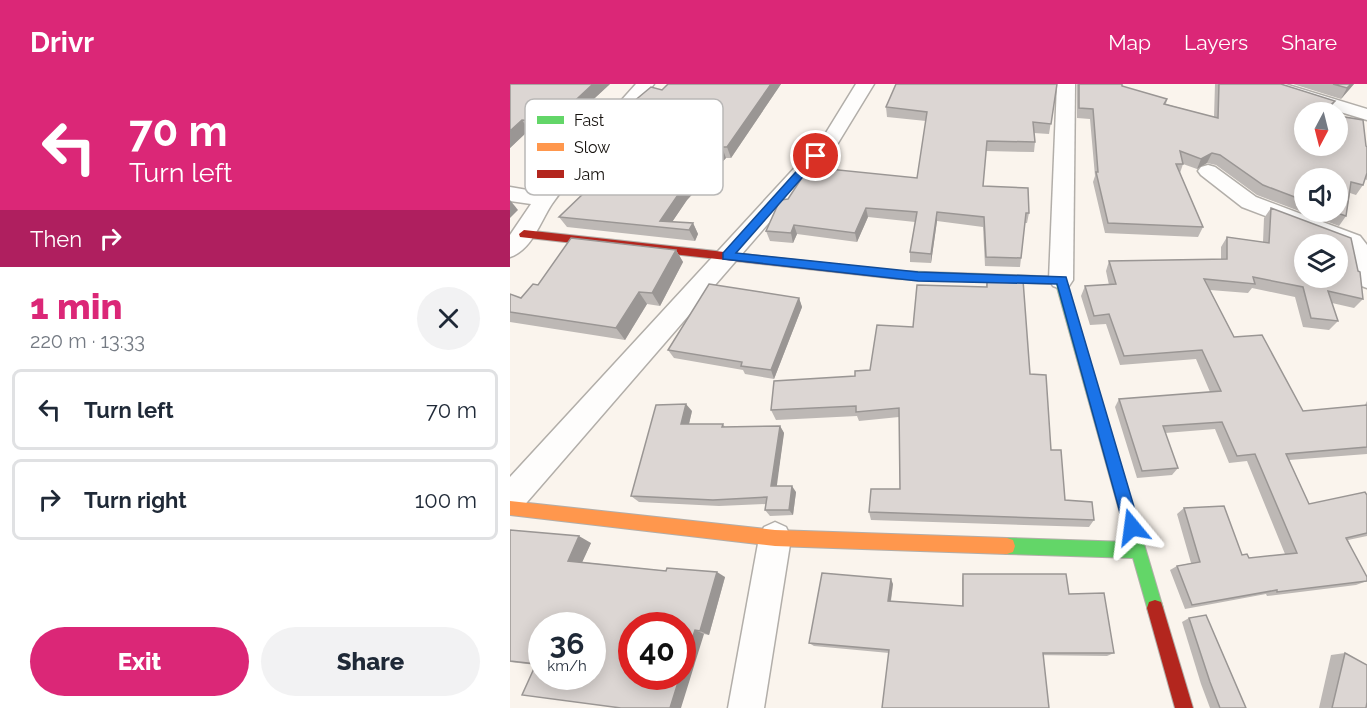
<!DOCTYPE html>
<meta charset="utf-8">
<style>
:root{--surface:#fff;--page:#f2f2f3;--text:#1f2937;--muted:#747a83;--line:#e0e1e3;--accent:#db2777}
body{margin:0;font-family:Raleway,sans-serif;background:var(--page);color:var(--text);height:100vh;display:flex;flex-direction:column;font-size:22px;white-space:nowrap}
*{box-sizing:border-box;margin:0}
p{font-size:20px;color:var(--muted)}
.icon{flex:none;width:33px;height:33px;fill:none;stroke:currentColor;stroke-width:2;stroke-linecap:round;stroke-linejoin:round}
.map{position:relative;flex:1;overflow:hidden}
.drawer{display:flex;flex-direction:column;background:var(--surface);width:510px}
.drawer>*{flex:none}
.top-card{background:#db2777;color:#fff;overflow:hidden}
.needle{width:39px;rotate:187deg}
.controls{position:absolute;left:784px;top:18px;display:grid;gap:12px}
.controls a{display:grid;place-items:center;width:54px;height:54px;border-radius:50%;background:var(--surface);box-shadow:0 3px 15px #0003;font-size:30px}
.speed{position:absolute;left:18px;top:528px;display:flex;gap:12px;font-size:30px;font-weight:700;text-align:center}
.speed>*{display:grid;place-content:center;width:78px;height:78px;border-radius:50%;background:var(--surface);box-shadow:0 3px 15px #0003;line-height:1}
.speed small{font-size:15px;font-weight:400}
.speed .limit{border:9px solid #d22;background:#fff;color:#111}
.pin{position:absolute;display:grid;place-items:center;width:51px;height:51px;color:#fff;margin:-26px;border:3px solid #fff;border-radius:50%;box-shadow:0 2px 6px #0007}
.me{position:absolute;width:66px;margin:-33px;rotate:344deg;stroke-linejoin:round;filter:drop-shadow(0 0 4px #0008)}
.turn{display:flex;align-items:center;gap:21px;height:126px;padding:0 30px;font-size:27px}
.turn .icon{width:78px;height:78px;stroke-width:2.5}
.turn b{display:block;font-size:42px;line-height:51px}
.then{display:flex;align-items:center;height:57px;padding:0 30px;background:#0003;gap:12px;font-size:22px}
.round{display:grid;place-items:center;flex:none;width:63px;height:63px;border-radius:32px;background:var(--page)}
.overview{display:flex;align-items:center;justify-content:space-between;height:102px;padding:0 30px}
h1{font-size:36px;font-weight:800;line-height:45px;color:var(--accent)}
.action{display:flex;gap:12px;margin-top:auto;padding:12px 30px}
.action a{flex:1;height:69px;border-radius:36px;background:var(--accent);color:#fff;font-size:24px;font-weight:800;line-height:69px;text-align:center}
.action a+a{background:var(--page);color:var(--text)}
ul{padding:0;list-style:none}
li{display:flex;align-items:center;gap:18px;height:81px;margin:0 12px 9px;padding:0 18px;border:3px solid var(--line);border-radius:9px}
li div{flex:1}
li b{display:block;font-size:22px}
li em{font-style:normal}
header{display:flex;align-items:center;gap:36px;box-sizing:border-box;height:84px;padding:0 30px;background:var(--accent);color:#fff}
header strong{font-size:28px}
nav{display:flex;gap:33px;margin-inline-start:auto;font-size:21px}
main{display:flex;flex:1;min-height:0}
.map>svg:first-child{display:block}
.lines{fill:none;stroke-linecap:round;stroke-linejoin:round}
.street-casing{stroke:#b2aea9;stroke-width:3}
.fast-casing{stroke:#b2aea9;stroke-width:2}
.slow-casing{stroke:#b2aea9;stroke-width:2}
.jam-casing{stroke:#b2aea9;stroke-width:2}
.street{fill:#fefdfc;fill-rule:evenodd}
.fast{fill:#63d668;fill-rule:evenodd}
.slow{fill:#ff974d;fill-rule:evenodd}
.jam{fill:#b3261e;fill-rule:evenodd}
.wall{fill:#bdb8b5;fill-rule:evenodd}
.shaded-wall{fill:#9a9694}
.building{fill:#dcd6d3;stroke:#9a9694;stroke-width:1.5;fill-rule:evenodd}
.route{fill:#1a73e8;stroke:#114b97;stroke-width:1.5}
.key{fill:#fff;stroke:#b9b8b7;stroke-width:1.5}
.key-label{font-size:16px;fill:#16120e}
</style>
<header>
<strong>Drivr</strong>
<nav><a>Map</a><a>Layers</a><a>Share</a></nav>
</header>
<main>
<section class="drawer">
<div class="top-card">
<div class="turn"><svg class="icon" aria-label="left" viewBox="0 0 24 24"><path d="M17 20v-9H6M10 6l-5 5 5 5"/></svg><div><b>70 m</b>Turn left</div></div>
<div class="then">Then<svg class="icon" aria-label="right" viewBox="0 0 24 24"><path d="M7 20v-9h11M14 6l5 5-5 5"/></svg></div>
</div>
<div class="overview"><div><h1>1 min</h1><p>220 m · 13:33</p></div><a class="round"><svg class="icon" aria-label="close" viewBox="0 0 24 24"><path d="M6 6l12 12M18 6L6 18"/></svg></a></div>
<ul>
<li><svg class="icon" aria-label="left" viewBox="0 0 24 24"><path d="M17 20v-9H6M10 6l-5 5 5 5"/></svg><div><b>Turn left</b></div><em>70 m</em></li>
<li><svg class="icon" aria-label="right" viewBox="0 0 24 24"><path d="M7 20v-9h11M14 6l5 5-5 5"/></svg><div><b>Turn right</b></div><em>100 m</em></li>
</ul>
<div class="action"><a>Exit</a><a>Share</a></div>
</section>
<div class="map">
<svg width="857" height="624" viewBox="0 0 857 624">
<rect width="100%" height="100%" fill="#faf4ed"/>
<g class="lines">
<defs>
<g id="street">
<path d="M126 0H144C114 43 72 77 42 120 30 138 22 166 0 173V151L21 120 0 117V103L29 108Z"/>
<polygon points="346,0 364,0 328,59 11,425 0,429 0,393 314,52"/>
<polygon points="547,0 565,0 563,196 559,202 551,205 543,202 539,196"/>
<polygon points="748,0 775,0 857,25 857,36 751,4"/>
<path d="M698 81 705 83 746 113 850 152 857 161V204L849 201C842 188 843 174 834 162L732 123 691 91 688 87 691 83Z"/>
<polygon points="265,438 276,443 281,454 254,624 218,624 249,454 254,443"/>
</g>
<polygon id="fast" points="387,187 555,193 653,524 651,530 645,532 639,530 623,474 497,470 491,468 489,462 491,456 497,454 618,458 546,200 387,195 381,191"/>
<polygon id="slow" points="0,417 265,446 497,454 503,456 505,462 503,468 497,470 265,462 0,431"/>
<g id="jam">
<polygon points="14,146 387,187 393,191 387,195 10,153 9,150"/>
<polygon points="645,516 651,518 653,524 683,624 665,624 637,524 639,518"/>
</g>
</defs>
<!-- street casing -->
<use href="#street" class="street-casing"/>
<!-- fast casing -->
<use href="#fast" class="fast-casing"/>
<!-- slow casing -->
<use href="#slow" class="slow-casing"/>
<!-- jam casing -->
<use href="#jam" class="jam-casing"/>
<!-- street -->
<use href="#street" class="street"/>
<!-- fast -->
<use href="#fast" class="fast"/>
<!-- slow -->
<use href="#slow" class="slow"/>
<!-- jam -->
<use href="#jam" class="jam"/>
</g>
<!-- wall -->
<g class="wall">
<polygon points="0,0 100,0 47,49 19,46 0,64"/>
<path d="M271 0 221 74H216L177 116 162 138 183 139 188 150 185 157 57 143 49 133 81 102 63 100 56 89 152 6ZM126 57 179 68 152 95 106 84Z"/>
<polygon points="547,0 539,50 524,49 525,58 524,68 476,67 473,102 519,129 517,139 515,139 510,183 475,182 473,143 427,137 421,179 400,178 400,168 405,138 358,133 347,158 287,150 283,159 260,157 256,147 407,94 416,37 377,33 376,23"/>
<path d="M567 0H612V2L657 15 656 20 704 33 705 0H771L825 17 819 27 795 28 857 63V96L855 95 853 101 846 111 840 109 836 132 829 142 747 111 706 81 697 79 687 85 673 80 670 89 693 143 688 153 595 149 583 98 585 92 580 35 567 34ZM795 94 828 128H795Z"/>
<polygon points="783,0 844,0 831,15"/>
<polygon points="761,124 853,215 844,224 822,219 828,237 819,246 793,243 785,213 742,204 738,209 700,206 724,253 793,327 855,321 857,317 857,370 779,376 799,420 857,411 857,452 838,456 857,497 846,501 757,512 756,510 675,525 660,486 667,482 681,479 667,430 674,424 732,471 739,474 775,470 737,377 719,379 705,345 655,349 668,384 662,391 627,394 605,323 609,315 700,308 686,275 610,281 596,240 580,241 571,212 575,202 599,201 596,187 599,177 711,175 711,163 717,153 753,158 754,134"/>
<polygon points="166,166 173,178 150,222 137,220 115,256 0,238 0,210 11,214 28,201"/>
<polygon points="477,195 520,290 555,416 584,436 579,443 361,436 359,428 390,405 389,333 349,337 347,332 266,336 261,326 360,286 403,243 476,203"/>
<polygon points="289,214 292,223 264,295 235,290 233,286 164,274 158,266"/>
<polygon points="182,327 179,340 213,340 215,343 270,342 274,349 266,402 286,408 283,431 260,432 255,426 256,420 209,422 129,418 121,412"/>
<polygon points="0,446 81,459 72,478 215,493 199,551 194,550 26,581 0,578"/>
<polygon points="453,490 559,510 604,569 597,572 379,569 304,562 299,559 383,500 381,517 452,522 452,495"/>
<polygon points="679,534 736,624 700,624 691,600 672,538"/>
<polygon points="835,569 856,624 809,624 821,571"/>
</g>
<!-- shaded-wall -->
<g class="shaded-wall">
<polygon points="83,0 100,0 47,49 41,39"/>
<polygon points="261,0 271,0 221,74 217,63"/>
<polygon points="841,0 844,0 831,15 837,4"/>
<polygon points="825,17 817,28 813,28"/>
<polygon points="12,36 19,46 0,64 0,47"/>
<polygon points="121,46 126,57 91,103 84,92"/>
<polygon points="212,63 216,74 177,116 158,144 150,137 172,105"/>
<polygon points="702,69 697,79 687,85 691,75"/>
<polygon points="0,116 8,126 0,134"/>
<polygon points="356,124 358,133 347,158 345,149"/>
<polygon points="427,128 427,137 421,179 421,170"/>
<polygon points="183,139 188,150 185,157 179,146"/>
<polygon points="284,141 287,150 283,159 281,149"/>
<polygon points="166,166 173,178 150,222 142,209"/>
<polygon points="129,208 137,220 115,256 106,244"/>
<polygon points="289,214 292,223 264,295 261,286"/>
<polygon points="176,320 182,327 177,348 171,340"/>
<polygon points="270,342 274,349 266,408 261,402"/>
<polygon points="282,402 286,408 283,431 279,426"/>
<polygon points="69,452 81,459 70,483 58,477"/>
<polygon points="207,488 215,493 199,551 190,547"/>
<polygon points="381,495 383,500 380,521 378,517"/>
<polygon points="185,546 194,550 171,624 160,624 170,592 172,592 172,585"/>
</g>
<!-- building -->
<g class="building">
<polygon points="0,0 83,0 41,39 12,36 0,47"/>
<polygon points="158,0 261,0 217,63 212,63 172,105 150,137 183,139 179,146 49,133 101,83 152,95 187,60 121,46 84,92 56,89 105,33 141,3 152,6"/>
<polygon points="386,0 547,0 541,40 523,38 525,58 477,57 473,102 518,104 519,129 516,129 511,174 476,173 474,133 427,128 421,170 400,168 407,128 356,124 345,149 284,141 281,149 256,147 270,116 278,115 299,83 407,94 417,28 376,23"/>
<polygon points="569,0 612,0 612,2 657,15 654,20 708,34 709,0 771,0 825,17 813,28 795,28 795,62 828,62 828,32 853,36 856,62 857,63 857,89 853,101 841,98 836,132 824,128 828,128 828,94 795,94 795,117 753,101 710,71 702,69 691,75 670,67 673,80 666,80 693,143 598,139 586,88 588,88 583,25 569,24"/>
<polygon points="823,0 841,0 837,4"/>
<path d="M761 124 841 154 848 187 850 188 853 215 818 207 828 237 801 234 793 203 743 193 745 200 694 195 724 253 752 251 793 327 857 321V363L776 370 799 420 855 408 857 411V449L836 454 857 493V497L767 508V506L682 521 667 482 690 478 674 424 714 422 732 471 737 470 739 474 787 469 745 370 727 372 712 338 653 342 668 384 632 387 609 315 711 307 692 266 614 272 599 230 584 232 575 202 606 200 599 177 717 175V153L759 159ZM795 160H828V194H795Z"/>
<polygon points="61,154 166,166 142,209 129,208 106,244 0,228 0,210 11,214 23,200 28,201"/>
<polygon points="477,195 513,196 520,290 536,291 541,366 551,366 555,416 582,418 584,436 359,428 361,405 390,405 389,324 346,328 346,322 261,326 264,297 345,292 345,287 360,286 367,241 403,243 407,201 477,203"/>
<polygon points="199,200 289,214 261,286 231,282 232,278 158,266"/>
<polygon points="176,320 171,340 213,340 212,343 270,342 261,402 282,402 279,426 255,426 257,413 203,416 121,412 146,321"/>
<path d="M0 446 69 452 58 477 156 487 157 484 207 488 190 547 185 546 172 585V542H122V592H170L160 624H111L12 611 26 580 0 577ZM32 542H82V592H32Z"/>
<polygon points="312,489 381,495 378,517 453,522 453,490 556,490 559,510 594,509 604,569 533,569 539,624 372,624 379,566 299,559"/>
<polygon points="696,531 736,624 710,624 700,598 679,534"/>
<polygon points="835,569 857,581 857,618 856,624 822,624"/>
</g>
<!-- route -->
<polygon class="route" points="303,69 311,72 226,169 408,188 556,193 630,443 628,449 622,451 616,449 614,443 547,200 408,197 213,175 213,169"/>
<!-- legend -->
<rect x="15" y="15" width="198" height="96" rx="9" class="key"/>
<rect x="27" y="32" width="27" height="8" fill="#63d668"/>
<rect x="27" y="59" width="27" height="8" fill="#ff974d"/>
<rect x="27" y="86" width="27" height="8" fill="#b3261e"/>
<g class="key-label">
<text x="64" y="42">Fast</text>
<text x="64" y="69">Slow</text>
<text x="64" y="96">Jam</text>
</g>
</svg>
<div class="controls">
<a><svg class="needle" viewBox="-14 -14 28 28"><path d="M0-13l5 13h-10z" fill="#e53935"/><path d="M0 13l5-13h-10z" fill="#747a83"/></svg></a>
<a><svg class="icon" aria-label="sound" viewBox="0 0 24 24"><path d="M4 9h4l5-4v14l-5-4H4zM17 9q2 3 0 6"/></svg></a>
<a><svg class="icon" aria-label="layers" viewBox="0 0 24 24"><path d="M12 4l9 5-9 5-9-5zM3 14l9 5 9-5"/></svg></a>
</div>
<div class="speed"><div>36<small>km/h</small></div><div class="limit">40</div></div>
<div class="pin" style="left:306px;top:72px;background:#d93025"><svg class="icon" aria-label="arrive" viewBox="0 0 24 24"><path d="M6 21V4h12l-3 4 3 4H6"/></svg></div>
<svg class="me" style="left:622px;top:443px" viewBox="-20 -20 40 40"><path d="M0-17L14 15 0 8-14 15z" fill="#1a73e8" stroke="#fff" stroke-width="4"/></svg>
</div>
</main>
